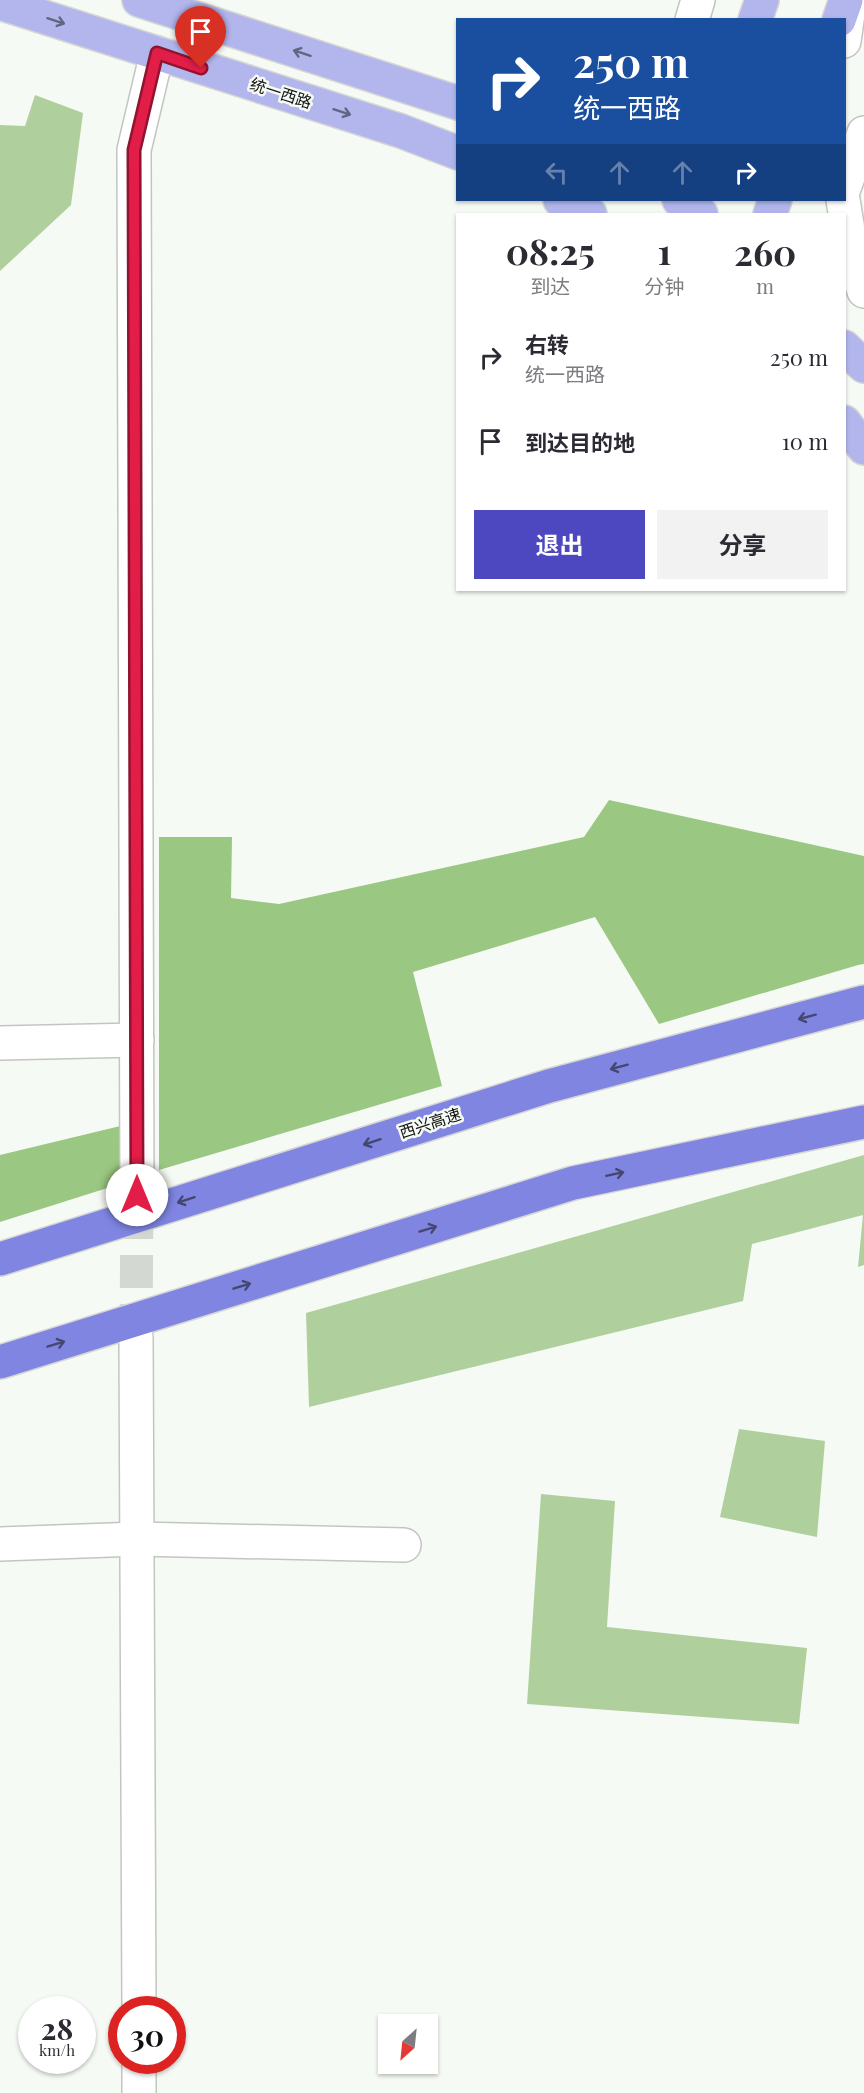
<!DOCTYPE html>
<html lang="zh">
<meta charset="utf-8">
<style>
:root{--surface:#fff;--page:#f2f2f3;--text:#2b2b33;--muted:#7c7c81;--accent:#4d48bf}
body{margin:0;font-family:"Playfair Display","Noto Sans SC",serif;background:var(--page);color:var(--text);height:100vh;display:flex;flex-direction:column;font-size:22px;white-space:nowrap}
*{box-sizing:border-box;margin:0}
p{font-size:20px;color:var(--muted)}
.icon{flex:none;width:33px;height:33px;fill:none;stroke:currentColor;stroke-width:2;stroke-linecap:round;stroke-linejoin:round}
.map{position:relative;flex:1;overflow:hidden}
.sheet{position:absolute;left:456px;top:213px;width:390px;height:378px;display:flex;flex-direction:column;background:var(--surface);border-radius:0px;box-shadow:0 2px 4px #0004}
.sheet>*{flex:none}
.top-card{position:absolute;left:456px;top:18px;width:390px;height:183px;border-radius:0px;box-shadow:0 2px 4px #0004;background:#1a4fa0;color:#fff;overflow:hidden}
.needle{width:39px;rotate:207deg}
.controls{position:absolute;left:378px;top:2014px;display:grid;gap:12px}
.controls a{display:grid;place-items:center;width:60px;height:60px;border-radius:0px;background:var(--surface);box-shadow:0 2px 4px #0004;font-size:30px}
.speed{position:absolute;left:18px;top:1996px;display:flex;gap:12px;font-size:30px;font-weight:700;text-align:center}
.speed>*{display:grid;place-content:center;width:78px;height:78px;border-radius:50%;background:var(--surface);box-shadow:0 2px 4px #0004;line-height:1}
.speed small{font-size:15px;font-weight:400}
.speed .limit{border:9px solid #d22;background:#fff;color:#111}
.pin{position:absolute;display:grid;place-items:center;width:51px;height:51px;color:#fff;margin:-62px -26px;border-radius:50% 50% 50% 0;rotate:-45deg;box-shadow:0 0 6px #0007}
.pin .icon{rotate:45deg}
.me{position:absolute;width:66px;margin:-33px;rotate:0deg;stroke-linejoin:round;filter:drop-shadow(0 0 4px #0008)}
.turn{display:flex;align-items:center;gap:21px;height:126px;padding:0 18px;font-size:27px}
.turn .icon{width:78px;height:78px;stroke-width:2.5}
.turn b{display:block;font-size:42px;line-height:51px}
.lanes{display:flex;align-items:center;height:57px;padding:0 18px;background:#0003;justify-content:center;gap:30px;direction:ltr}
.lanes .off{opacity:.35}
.eta{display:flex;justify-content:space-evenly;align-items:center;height:102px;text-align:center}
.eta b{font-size:36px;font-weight:700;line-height:42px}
.action{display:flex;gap:12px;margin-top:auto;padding:12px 18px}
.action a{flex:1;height:69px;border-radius:0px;background:var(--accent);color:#fff;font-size:24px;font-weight:700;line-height:69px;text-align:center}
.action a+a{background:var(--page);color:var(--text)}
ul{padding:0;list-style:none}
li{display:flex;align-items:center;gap:18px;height:84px;padding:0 18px}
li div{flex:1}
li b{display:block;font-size:22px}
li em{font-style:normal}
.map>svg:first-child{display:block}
.green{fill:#afd09d}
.forest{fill:#9ac781}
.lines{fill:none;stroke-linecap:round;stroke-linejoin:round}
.minor-tunnel{stroke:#d4d8d2;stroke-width:33;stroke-dasharray:33 16;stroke-linecap:butt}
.minor-casing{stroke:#c2c6c0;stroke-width:36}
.major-casing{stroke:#d5d5d4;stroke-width:36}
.highway-casing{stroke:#d5d5d4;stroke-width:36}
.minor{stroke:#fff;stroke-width:33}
.major{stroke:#b2b6ed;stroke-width:33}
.highway{stroke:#7f85e1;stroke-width:33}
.oneway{stroke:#626580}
.oneway2{stroke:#44476f}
.route-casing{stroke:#92132f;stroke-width:15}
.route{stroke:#e11d48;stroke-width:10}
.labels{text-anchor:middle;stroke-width:5;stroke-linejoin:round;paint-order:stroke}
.street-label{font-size:16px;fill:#131412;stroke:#f6faf4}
</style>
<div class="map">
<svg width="864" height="2093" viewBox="0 0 864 2093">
<rect width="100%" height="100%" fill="#f6faf4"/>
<!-- green -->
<g class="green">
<polygon points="35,95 83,113 71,205 0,271 0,125 25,126"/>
<polygon points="864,1155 864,1265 858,1267 863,1215 752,1244 743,1301 309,1407 306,1313"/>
<polygon points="739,1429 825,1441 817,1537 720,1517"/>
<polygon points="541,1494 615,1501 607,1627 807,1648 799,1724 527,1704"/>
</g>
<!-- forest -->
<g class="forest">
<polygon points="609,800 864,856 864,964 858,965 659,1024 595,917 413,972 442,1086 159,1170 159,837 232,837 231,898 279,904 584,837"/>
<polygon points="137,1122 139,1178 0,1222 0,1155"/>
</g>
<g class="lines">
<!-- minor-tunnel -->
<polyline class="minor-tunnel" points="136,1337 137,1195"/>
<defs>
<g id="minor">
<polyline points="692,20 698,0"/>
<polyline points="844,41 850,0"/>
<polyline points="844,188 864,133"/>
<polyline points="843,200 852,255 864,291"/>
<polyline points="0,1043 137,1040"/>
<polyline points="137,1195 134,150 157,53"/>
<polyline points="136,1337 139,2010"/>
<polyline points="0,1544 138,1539 404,1545"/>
<polyline points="139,2061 139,2093"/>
</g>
<g id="major">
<polyline points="139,0 458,103"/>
<polyline points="0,3 401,131 458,153"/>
<polyline points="755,20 762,0"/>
<polyline points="839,20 846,0"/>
<polyline points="560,200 590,214"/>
<polyline points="679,200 701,214"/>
<polyline points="770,214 775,200"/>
<polyline points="844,347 864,366"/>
<polyline points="844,422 864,448"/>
</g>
<g id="highway">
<polyline points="0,1259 549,1086 864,1002"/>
<polyline points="0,1362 573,1183 864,1122"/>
</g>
</defs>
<!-- minor casing -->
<use href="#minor" class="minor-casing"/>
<!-- major casing -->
<use href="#major" class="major-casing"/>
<!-- highway casing -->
<use href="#highway" class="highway-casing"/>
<!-- minor -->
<use href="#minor" class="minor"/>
<!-- major -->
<use href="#major" class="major"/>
<!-- highway -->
<use href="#highway" class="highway"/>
</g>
<!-- one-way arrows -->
<defs><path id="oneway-shaft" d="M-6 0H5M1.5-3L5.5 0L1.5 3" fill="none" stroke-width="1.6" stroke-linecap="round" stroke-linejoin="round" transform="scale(1.5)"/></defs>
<g class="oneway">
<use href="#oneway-shaft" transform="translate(56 21) rotate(18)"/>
<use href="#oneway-shaft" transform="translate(302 53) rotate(-162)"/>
<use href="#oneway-shaft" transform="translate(342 112) rotate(18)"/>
</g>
<g class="oneway2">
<use href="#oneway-shaft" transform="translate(807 1017) rotate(165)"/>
<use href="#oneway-shaft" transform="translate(619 1067) rotate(165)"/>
<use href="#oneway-shaft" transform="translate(372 1142) rotate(162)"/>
<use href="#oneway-shaft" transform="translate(615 1174) rotate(-12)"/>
<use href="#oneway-shaft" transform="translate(186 1200) rotate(162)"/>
<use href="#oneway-shaft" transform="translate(428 1229) rotate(-17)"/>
<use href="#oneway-shaft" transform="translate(242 1286) rotate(-17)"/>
<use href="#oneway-shaft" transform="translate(56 1344) rotate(-17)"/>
</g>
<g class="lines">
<defs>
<polyline id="route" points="137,1195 134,150 157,53 201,68"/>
</defs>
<!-- route casing -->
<use href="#route" class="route-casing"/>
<!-- route -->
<use href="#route" class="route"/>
</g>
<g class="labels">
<!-- street labels -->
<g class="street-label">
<text transform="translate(281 93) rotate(18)" y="6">统一西路</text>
<text transform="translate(430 1123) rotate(-18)" y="6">西兴高速</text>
</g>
</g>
</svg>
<div class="controls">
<a><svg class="needle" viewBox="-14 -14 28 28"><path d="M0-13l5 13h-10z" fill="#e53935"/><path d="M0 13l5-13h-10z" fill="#7c7c81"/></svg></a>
</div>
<div class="speed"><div>28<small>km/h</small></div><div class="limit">30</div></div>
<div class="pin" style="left:201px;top:68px;background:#d93025"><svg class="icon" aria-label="arrive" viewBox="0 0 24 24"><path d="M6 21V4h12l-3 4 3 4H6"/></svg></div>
<svg class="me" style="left:137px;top:1195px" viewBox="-20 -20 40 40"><circle r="19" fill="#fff"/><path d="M0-13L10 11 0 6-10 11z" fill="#e11d48"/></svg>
<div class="top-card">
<div class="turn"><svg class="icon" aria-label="right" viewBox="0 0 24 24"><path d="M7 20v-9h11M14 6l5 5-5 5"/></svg><div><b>250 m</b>统一西路</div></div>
<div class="lanes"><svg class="icon off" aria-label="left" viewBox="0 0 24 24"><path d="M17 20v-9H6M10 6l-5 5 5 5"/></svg><svg class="icon off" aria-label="ahead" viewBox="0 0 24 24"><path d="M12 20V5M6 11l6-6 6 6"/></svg><svg class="icon off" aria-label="ahead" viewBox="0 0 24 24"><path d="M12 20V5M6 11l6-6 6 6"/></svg><svg class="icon" aria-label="right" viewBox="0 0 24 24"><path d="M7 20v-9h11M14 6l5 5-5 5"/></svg></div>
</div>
<section class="sheet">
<div class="eta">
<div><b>08:25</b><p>到达</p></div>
<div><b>1</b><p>分钟</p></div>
<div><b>260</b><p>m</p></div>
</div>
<ul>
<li><svg class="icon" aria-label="right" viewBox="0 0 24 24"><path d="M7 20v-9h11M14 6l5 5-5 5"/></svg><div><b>右转</b><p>统一西路</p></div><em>250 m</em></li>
<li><svg class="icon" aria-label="arrive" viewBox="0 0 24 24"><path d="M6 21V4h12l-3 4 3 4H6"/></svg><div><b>到达目的地</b></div><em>10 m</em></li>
</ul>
<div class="action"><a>退出</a><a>分享</a></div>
</section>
</div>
